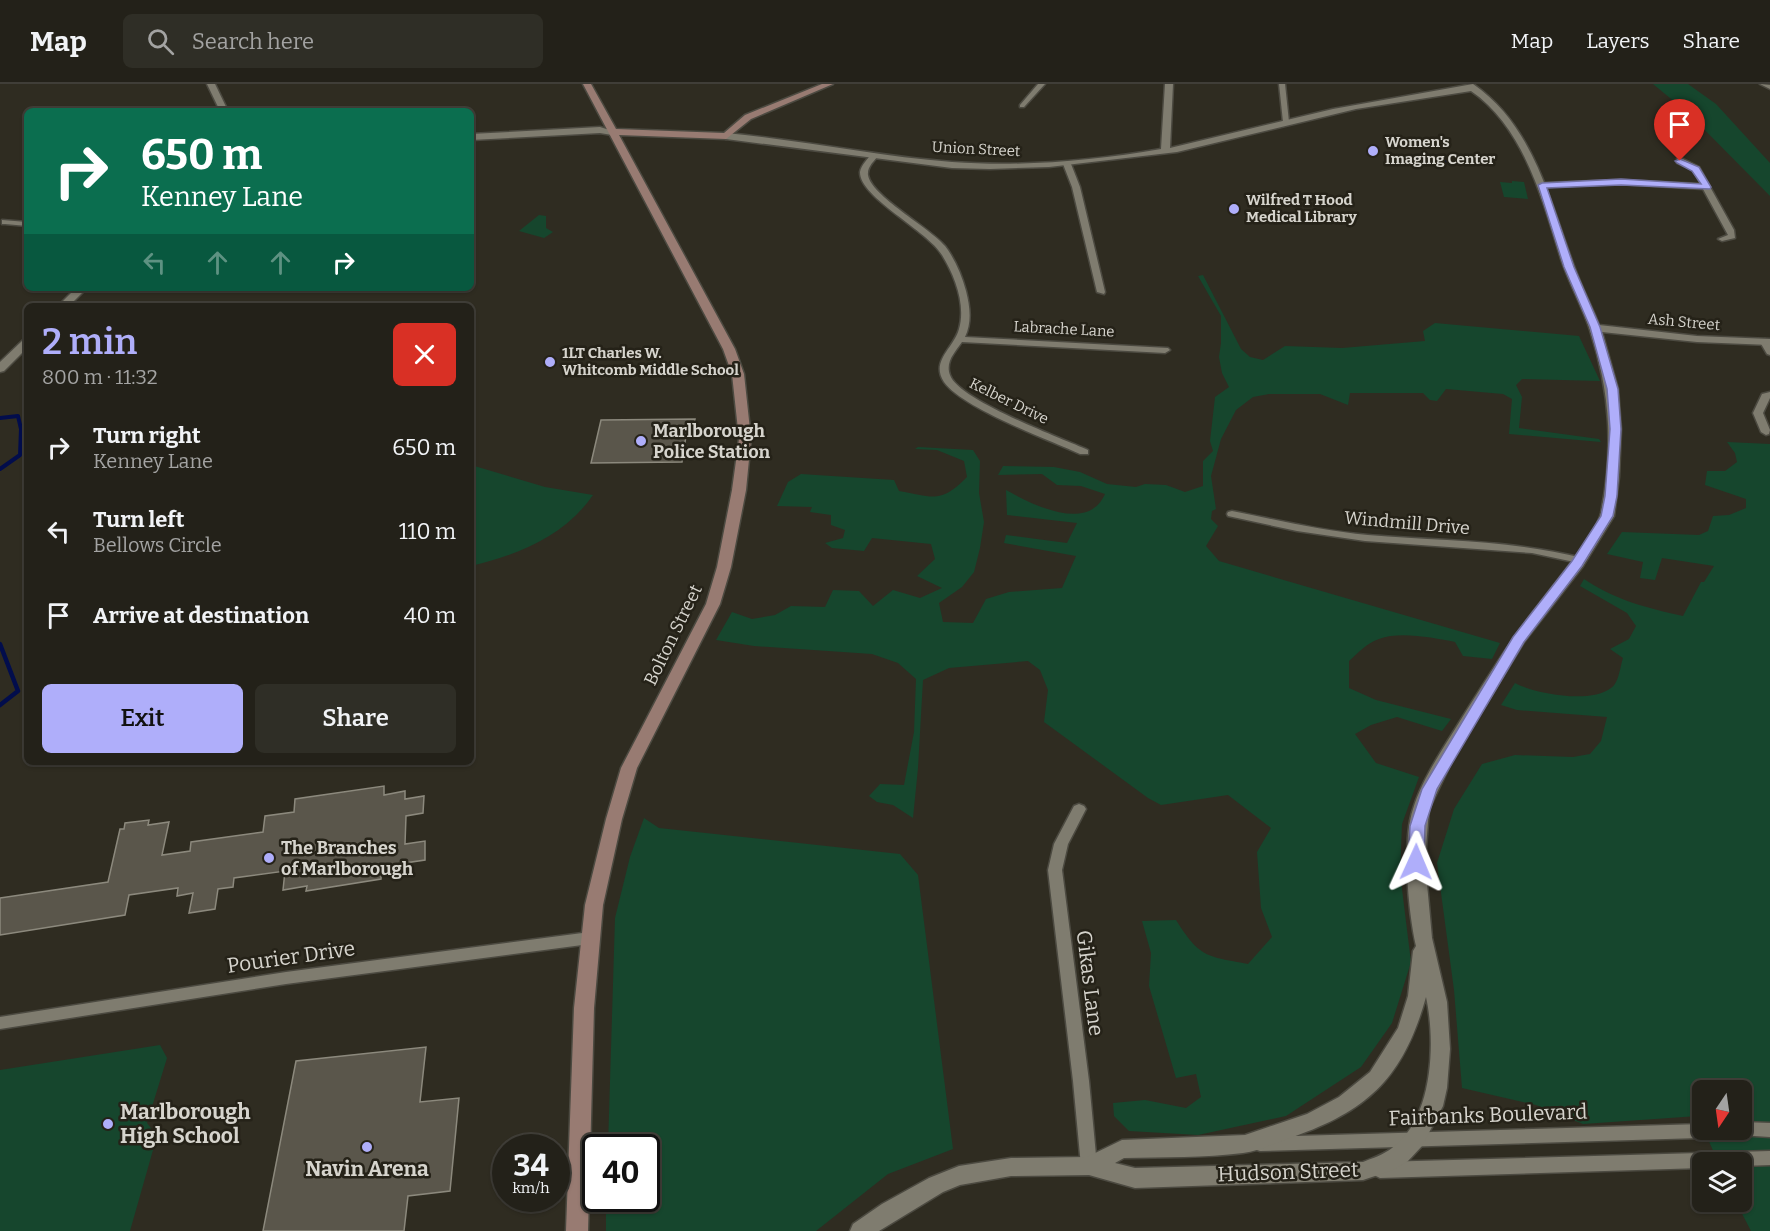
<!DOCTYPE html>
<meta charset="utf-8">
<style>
:root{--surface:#232119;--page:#2f2e26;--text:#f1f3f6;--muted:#a3a3a2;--line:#403e38;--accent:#afaefa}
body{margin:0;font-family:Bitter,serif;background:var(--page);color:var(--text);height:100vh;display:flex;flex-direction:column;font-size:22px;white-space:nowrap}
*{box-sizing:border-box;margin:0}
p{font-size:20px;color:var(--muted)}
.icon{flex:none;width:33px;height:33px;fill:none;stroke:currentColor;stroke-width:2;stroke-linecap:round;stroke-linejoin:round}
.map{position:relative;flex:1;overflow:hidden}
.drawer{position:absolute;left:24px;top:219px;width:450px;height:462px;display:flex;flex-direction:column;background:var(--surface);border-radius:9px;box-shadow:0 2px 4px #0004,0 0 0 2px var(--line)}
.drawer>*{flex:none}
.top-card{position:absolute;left:24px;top:24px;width:450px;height:183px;border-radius:9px;box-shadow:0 2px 4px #0004,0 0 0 2px var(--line);background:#0b6e4f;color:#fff;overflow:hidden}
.needle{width:39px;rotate:193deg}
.controls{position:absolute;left:1692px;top:996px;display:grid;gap:12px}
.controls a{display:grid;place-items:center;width:60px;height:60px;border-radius:9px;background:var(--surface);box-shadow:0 2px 4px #0004,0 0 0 2px var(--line);font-size:30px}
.speed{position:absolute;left:492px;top:1050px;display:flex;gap:12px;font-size:30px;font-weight:700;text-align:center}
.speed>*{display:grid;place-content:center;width:78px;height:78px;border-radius:50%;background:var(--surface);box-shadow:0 2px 4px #0004,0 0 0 2px var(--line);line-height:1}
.speed small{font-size:15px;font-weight:400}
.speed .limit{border:3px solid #111;border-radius:9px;background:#fff;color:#111}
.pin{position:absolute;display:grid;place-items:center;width:51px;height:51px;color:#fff;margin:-62px -26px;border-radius:50% 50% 50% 0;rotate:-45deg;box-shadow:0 0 6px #0007}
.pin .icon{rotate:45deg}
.me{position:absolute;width:66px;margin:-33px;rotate:1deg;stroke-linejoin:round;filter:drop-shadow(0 0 4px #0008)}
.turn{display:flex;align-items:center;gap:21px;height:126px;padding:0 18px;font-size:27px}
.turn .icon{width:78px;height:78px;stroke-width:2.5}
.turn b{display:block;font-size:42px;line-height:51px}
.lanes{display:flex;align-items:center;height:57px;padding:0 18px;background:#0003;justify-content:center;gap:30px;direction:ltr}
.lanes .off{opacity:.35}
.round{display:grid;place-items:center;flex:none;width:63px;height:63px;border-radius:9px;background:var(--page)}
.summary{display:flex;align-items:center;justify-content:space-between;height:102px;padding:0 18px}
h1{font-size:36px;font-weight:600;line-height:45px;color:var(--accent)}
.cta{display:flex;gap:12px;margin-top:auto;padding:12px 18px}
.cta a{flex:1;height:69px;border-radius:9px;background:var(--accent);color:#111;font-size:24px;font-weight:600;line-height:69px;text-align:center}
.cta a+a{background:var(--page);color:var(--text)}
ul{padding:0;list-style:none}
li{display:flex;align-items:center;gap:18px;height:84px;padding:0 18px}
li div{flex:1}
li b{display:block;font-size:22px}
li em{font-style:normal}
header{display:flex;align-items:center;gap:36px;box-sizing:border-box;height:84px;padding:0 30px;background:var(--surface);border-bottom:2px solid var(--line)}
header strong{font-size:28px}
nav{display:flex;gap:33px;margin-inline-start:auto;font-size:21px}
.search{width:420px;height:54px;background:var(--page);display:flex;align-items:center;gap:15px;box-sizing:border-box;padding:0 21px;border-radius:9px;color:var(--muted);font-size:22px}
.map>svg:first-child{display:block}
.green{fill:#16462d}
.water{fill:#020d4c}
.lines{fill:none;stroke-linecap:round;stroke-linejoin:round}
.stream-far1{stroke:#020d4c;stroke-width:4}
.stream{stroke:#020d4c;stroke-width:4.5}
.building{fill:#5a564b;stroke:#8c897d;stroke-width:1.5}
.minor-casing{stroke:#4c4a41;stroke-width:3}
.tertiary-casing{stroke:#4c4a41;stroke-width:3}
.secondary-casing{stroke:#4c4a41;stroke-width:3}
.minor{fill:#7f7c6f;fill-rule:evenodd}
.tertiary{fill:#7f7c6f;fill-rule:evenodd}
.secondary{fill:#987b72;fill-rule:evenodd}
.route{fill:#afaefa;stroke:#7271a2;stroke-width:1.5}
.poi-dot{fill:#afaefa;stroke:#252218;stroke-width:2}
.labels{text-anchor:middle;stroke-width:5;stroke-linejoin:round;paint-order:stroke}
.far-poi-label{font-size:15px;font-weight:bold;fill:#d6d4cd;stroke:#252218;text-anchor:start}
.far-street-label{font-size:15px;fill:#d6d4cd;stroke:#252218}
.poi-label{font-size:18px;font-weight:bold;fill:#d6d4cd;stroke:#252218;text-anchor:start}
.street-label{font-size:18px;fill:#d6d4cd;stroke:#252218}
.near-street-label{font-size:21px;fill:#d6d4cd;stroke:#252218}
.near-poi-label{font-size:21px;font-weight:bold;fill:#d6d4cd;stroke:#252218;text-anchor:start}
</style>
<header>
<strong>Map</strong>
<div class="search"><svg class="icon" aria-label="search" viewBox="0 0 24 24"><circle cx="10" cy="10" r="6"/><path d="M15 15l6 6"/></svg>Search here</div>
<nav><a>Map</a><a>Layers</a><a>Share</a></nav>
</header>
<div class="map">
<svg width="1770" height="1147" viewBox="0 0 1770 1147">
<rect width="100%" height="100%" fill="#2f2c21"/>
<!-- green -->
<g class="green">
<polygon points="1653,0 1688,0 1716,20 1770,79 1770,112 1687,28"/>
<polygon points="1512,97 1524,98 1528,115 1504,113 1500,98 1512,99"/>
<polygon points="539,131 546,132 546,144 553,148 544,154 519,147"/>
<path d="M1203 191 1241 265 1250 273 1263 276 1285 262 1342 264 1425 257 1423 247 1435 239 1579 252 1600 297 1522 295 1516 301 1522 313 1519 344 1599 355 1601 358 1509 350 1512 315 1503 310 1446 305 1437 317 1430 316 1423 309H1350L1348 321 1320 310H1269L1253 313 1236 326 1221 355 1211 392 1216 425 1212 427 1211 435 1218 442 1206 462 1219 477 1500 559 1492 575 1463 572 1455 558C1434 554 1400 547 1379 555 1367 559 1358 569 1349 577V604L1376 616 1451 635 1442 647 1397 633 1371 641 1355 650 1376 679 1419 693 1402 740 1400 789 1411 878 1392 939 1361 983 1286 1032 1198 1051 1129 1047 1114 1032 1113 1019 1145 1016 1186 1024 1201 1013 1196 990 1176 994 1149 902 1151 869 1142 837 1176 836C1200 874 1206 872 1248 880L1272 853 1261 824 1257 768 1271 744 1228 711 1161 721 1148 714 1044 638 1048 606 1040 586 1028 577 949 584 923 596 918 684 913 734 893 721 877 718 869 712 880 700 904 701 914 648 916 595 898 579 872 570 754 562 716 556 732 528 752 535 775 531 791 522 825 523 833 506 859 507 873 522 893 506 920 514 942 504 917 492 935 475 931 460 872 454 864 467 832 464 825 459 843 454 845 446 831 441V431L810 428 812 423 777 422 788 398 801 390 894 396 899 407C934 413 940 420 967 393L964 377 937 366 915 365 918 363 973 366 980 377 979 409 984 438 980 464 974 488 962 503 939 519 943 538 973 539 986 515 1009 508 1062 504 1076 472 1004 459 1006 451 1067 459 1077 439 1007 431 1006 406C1033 421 1088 449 1105 410L1081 402 1057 401 1042 390 998 391 1003 382 1054 383 1080 388 1107 400 1136 403 1145 400 1166 401 1185 408 1203 402V377L1213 367 1210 357 1215 313 1229 303 1222 289 1219 273 1221 259V232L1198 192Z"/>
<path d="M1727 358 1770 360V1147H1751L1736 1118H1742V1078H1718L1704 1046H1742V1006H1702V1042L1698 1032 1583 1040 1536 1021 1462 1004 1454 906 1437 779 1454 725 1482 680 1515 671 1573 673 1590 670 1601 657 1607 633 1517 626 1501 621 1515 599C1535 610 1591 620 1611 604 1619 599 1620 583 1623 574L1610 565 1629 555 1636 542 1627 529 1580 502 1584 495C1615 516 1647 524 1683 532L1701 498H1704L1714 482 1662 474 1655 496 1640 494 1643 478 1607 470 1622 448 1699 451 1708 447 1713 432 1729 431 1746 424V415L1705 401 1707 387H1725L1737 378 1735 369Z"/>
<path d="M471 381 545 403 593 411C565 452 518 471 471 482Z"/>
<polygon points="644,734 659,744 900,770 918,791 953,1065 888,1090 816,1147 606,1147 606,1115 646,1114 646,1064 608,1063 615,834 630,773"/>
<polygon points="160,961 167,974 147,1039 157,1052 130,1147 0,1147 0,986"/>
</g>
<!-- water -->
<path class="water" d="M1428 70 1447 72 1449 78C1430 86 1410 76 1392 77V73Z"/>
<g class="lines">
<!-- stream-far1 -->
<polyline class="stream-far1" points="0,334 18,332 21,345 20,371 0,385"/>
<!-- stream -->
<polyline class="stream" points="0,560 18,607 0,621"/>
</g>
<!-- building -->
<g class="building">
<polygon points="695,335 692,352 686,352 682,378 591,379 601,336"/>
<polygon points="384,702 384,711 405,707 405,715 424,712 423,729 406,732 405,760 425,757 425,776 405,779 405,788 381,791 381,795 306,807 307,802 283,806 285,787 234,794 233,803 218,805 215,825 189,829 193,809 177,812 178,804 129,811 125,831 0,851 0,814 108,798 120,745 124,745 125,739 149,736 148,741 169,738 162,771 190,767 191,758 263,748 265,732 294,728 295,715"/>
<polygon points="426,963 420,1018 459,1014 450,1107 408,1112 404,1147 263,1147 296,977"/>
</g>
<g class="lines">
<defs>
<g id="minor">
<polygon points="1038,0 1045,0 1024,23 1020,23 1020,21"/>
<polygon points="1279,0 1285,0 1289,38 1286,40 1283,38"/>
<polygon points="1760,0 1770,1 1770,5"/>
<path d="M872 69 879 71C874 77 867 83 868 91 871 112 929 143 945 162 955 175 962 192 966 207 970 223 972 238 965 253L1168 264 1170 266 1165 269 962 258C955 268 945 278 950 291 958 316 1061 354 1088 366V370H1080C1049 356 962 324 944 298 930 277 954 264 959 245 966 221 955 192 942 171 928 147 859 113 860 88 861 81 868 75 872 69Z"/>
<polygon points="1677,75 1683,75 1699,83 1734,146 1735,154 1722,157 1718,155 1728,151 1703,105 1621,100 1542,103 1538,101 1542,99 1621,96 1701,100 1693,86 1677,79"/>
<polygon points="1064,78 1071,80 1080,103 1105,208 1104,210 1097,208 1072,103 1063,80"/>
<polygon points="2,136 27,138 27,142 5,140 2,140"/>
<polygon points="1765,255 1770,259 1770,271 1767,270 1760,258"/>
<polygon points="1770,308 1770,314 1763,329 1770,346 1769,350 1766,351 1761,348 1753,329 1762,310"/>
<path d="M1232 427C1277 436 1322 447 1368 451 1440 457 1512 456 1583 474L1585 476 1579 479 1532 469 1365 457 1297 447 1228 432 1227 430 1228 428Z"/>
<polygon points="1079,720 1084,722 1086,725 1068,760 1062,786 1089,997 1097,1082 1095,1087 1089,1090 1083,1087 1081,1082 1073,997 1048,786 1054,760 1074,722"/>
<polygon points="590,848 595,850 597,854 595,858 590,860 286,900 0,945 0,933 286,888"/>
<polygon points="1742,1038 1770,1039 1770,1053 1739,1051 1733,1053 1260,1067 1254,1065 1252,1060 1254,1055 1260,1053 1702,1040 1702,1046 1742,1046"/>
<polygon points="1770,1067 1770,1081 1742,1082 1742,1078 1702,1078 1702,1084 1380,1094 1374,1091 1372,1086 1374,1081 1380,1078"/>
</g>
<g id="tertiary">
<polygon points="207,0 215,0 228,27 220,27"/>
<path d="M1165 0H1173L1170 64 1333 25 1473 0C1534 42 1549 116 1574 182 1581 202 1591 221 1599 241L1697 252 1770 255V261L1697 258 1602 248 1618 305 1621 345 1619 393 1614 432 1583 482 1524 558 1454 673 1429 725 1425 778 1432 854 1447 918 1450 965 1447 1004 1443 1022 1422 1062 1408 1077 1393 1086 1363 1096 1135 1104 1089 1091 1011 1092 960 1101 943 1108 879 1147H850L853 1140 882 1120 929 1094 959 1082 1011 1074 1087 1073 1122 1056 1245 1051 1307 1030 1339 1013 1370 988 1398 944 1408 912 1413 867 1416 862C1408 827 1402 758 1413 725 1422 695 1444 663 1460 637 1486 596 1510 556 1540 519 1555 499 1596 450 1601 429 1614 364 1610 308 1590 246 1582 222 1569 199 1561 175 1543 117 1524 43 1471 7L1356 25 1177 68 1049 83 990 85 952 84 726 55 722 52 726 49C802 56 876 72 952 78 1021 83 1092 77 1161 65ZM1426 913C1436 958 1433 1035 1392 1064 1383 1071 1373 1074 1363 1078L1135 1084 1115 1079 1124 1074C1163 1073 1205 1074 1243 1069 1258 1067 1273 1060 1287 1055 1367 1028 1403 995 1426 913Z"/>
<polygon points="600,43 616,48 612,51 600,49 471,56 471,50"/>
<polygon points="76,204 87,204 69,222 58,222"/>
<polygon points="27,255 27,264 4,287 0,288 0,278 23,256"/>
</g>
<polygon id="secondary" points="583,0 591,0 616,45 724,49 745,31 822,0 833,0 751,35 726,55 619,51 735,265 744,290 751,355 746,406 731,483 720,520 637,684 622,735 603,821 594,924 588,1147 566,1147 574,924 585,821 606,735 621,684 706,520 717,483 732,406 739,355 732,290 723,265"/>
</defs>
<!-- minor casing -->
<use href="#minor" class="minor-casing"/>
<!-- tertiary casing -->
<use href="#tertiary" class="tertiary-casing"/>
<!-- secondary casing -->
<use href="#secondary" class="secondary-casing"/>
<!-- minor -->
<use href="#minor" class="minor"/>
<!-- tertiary -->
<use href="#tertiary" class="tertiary"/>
<!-- secondary -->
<use href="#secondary" class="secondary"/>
</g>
<!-- route -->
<polygon class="route" points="1680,75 1699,83 1711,103 1710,105 1621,101 1547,104 1574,183 1600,243 1618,305 1621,345 1617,412 1613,432 1582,482 1524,558 1437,705 1425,742 1424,778 1422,782 1411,782 1408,778 1410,742 1422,705 1513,553 1572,477 1601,432 1605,412 1610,345 1607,305 1590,243 1564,183 1538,101 1542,99 1621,95 1701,100 1692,87 1677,79 1675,77"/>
<!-- markers -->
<g class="poi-dot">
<circle cx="1373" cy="67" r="6"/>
<circle cx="1234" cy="125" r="6"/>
<circle cx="550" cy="278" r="6"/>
<circle cx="641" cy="357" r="6"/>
<circle cx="269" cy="774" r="6"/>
<circle cx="108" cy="1040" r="6"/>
<circle cx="367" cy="1063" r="6"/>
</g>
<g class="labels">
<!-- far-poi labels -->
<g class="far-poi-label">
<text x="1385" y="63">Women's<tspan x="1385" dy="17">Imaging Center</tspan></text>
<text x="1246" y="121">Wilfred T Hood<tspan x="1246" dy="17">Medical Library</tspan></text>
<text x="562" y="274">1LT Charles W.<tspan x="562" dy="17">Whitcomb Middle School</tspan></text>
</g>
<!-- far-street labels -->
<g class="far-street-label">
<text transform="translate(976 65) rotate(3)" y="5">Union Street</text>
<text transform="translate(1684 238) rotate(5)" y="5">Ash Street</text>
<text transform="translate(1064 245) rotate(3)" y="5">Labrache Lane</text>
<text transform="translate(1009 317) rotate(26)" y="5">Kelber Drive</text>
</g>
<!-- poi labels -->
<g class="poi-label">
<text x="653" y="353">Marlborough<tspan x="653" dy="21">Police Station</tspan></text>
<text x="281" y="770">The Branches<tspan x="281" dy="21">of Marlborough</tspan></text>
</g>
<!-- street labels -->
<g class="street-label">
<text transform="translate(1407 439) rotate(5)" y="6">Windmill Drive</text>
<text transform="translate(673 551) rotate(-64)" y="6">Bolton Street</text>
</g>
<!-- near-street labels -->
<g class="near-street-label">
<text transform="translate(291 873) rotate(-8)" y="7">Pourier Drive</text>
<text transform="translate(1090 899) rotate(83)" y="7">Gikas Lane</text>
<text transform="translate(1488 1031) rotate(-2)" y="7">Fairbanks Boulevard</text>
<text transform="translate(1288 1088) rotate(-2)" y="7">Hudson Street</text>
</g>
<!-- near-poi labels -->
<g class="near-poi-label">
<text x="120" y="1035">Marlborough<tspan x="120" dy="24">High School</tspan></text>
<text x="367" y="1092" text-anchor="middle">Navin Arena</text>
</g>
</g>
</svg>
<div class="controls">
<a><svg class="needle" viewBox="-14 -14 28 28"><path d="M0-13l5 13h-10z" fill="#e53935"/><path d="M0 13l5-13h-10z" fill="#a3a3a2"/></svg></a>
<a><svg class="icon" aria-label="layers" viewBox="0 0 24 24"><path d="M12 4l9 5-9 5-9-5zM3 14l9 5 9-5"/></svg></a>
</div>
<div class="speed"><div>34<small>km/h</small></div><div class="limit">40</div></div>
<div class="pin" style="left:1680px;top:77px;background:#d93025"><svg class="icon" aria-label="arrive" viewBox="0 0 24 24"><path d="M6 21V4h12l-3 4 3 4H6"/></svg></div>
<svg class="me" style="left:1416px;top:778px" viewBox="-20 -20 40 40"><path d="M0-17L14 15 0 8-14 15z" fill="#afaefa" stroke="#fff" stroke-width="4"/></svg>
<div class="top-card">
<div class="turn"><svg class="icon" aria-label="right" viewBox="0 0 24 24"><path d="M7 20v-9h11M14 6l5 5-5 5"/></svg><div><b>650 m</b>Kenney Lane</div></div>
<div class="lanes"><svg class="icon off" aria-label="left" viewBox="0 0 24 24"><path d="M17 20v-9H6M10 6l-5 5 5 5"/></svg><svg class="icon off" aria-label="ahead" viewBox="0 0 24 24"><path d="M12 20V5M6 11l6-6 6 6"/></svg><svg class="icon off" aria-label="ahead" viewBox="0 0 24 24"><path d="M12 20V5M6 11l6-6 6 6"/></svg><svg class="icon" aria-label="right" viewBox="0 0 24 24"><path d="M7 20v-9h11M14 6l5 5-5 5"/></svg></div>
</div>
<section class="drawer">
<div class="summary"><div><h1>2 min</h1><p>800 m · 11:32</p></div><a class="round" style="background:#d93025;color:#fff"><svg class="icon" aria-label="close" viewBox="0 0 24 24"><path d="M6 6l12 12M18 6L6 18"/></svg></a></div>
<ul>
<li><svg class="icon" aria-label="right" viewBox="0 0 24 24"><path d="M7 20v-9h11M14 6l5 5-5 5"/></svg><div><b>Turn right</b><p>Kenney Lane</p></div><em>650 m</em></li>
<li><svg class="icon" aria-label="left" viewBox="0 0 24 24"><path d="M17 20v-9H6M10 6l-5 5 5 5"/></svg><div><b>Turn left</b><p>Bellows Circle</p></div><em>110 m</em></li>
<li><svg class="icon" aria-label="arrive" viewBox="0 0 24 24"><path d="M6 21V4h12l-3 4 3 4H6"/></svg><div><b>Arrive at destination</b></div><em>40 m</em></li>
</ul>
<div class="cta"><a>Exit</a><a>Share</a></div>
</section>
</div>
